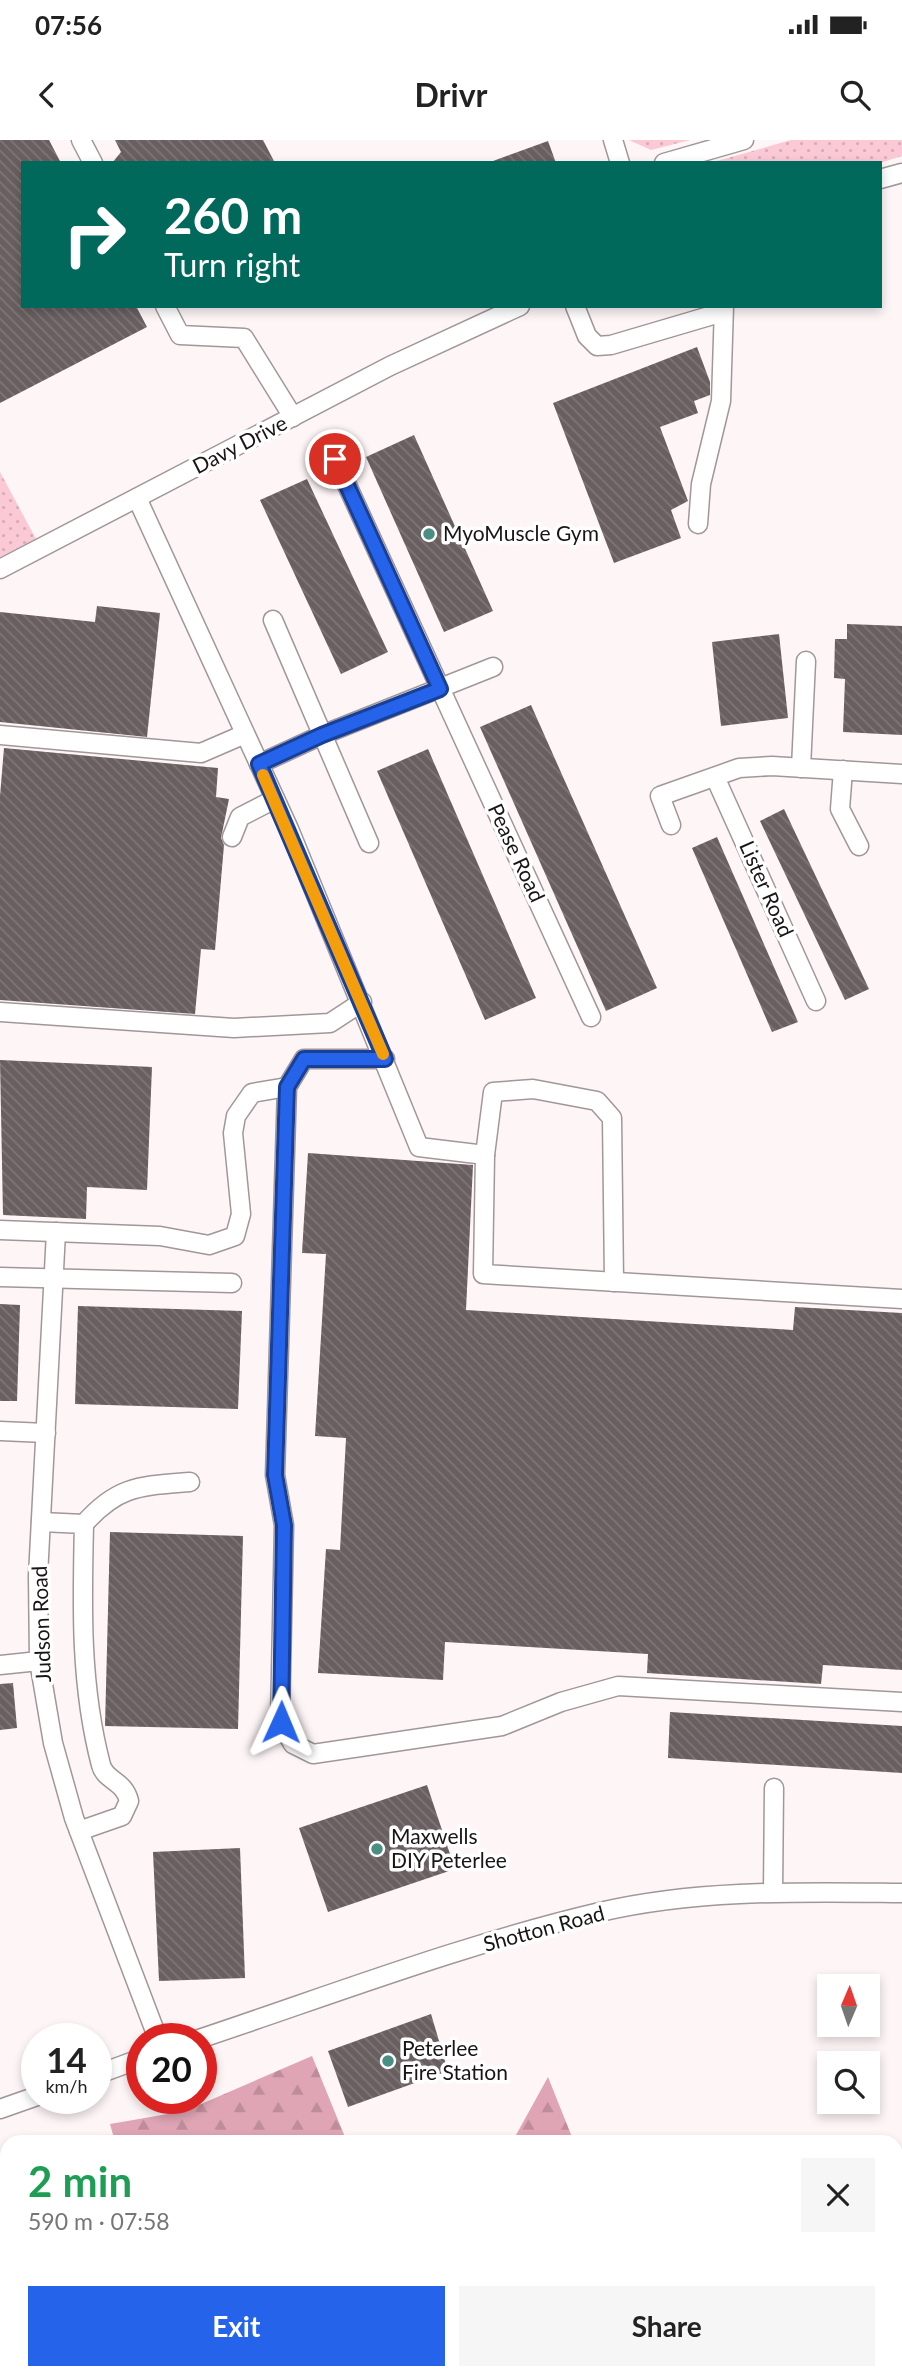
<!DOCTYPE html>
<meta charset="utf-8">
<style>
:root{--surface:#fff;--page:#f6f6f6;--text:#222;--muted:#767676;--accent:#2563eb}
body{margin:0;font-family:Lato,sans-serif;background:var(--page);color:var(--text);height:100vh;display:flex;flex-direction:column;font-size:26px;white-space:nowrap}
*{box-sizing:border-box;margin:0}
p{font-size:23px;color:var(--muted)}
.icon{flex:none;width:38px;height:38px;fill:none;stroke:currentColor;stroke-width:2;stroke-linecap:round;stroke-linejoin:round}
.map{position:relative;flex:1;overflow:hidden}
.sheet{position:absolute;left:0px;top:1995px;width:903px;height:245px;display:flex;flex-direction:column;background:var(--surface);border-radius:21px 21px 0 0;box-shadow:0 4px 10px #0003}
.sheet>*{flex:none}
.guide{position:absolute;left:21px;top:21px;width:861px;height:147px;border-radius:0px;box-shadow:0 4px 10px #0003;background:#00695c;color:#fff;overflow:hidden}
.needle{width:46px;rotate:2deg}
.fabs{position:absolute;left:817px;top:1834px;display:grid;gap:14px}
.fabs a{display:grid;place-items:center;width:63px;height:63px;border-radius:0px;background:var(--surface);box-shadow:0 4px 10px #0003;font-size:35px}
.speed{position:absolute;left:21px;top:1883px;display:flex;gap:14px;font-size:35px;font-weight:700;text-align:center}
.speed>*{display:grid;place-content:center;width:91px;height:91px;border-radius:50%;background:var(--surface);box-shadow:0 4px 10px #0003;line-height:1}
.speed small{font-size:18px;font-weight:400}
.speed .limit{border:10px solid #d22;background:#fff;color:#111}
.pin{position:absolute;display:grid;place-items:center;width:60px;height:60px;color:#fff;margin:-30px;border:4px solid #fff;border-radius:50%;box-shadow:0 2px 7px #0007}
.me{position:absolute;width:77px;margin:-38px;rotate:1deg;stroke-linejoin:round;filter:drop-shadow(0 0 5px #0008)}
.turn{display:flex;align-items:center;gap:24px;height:147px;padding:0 28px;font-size:32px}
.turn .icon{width:91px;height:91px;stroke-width:2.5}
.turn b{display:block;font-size:49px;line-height:60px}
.round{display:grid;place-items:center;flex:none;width:74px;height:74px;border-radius:0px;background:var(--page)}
.overview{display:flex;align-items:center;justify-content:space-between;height:119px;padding:0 28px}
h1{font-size:42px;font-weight:700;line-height:52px;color:#1e9e55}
.primary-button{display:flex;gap:14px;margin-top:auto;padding:14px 28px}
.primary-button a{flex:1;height:80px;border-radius:0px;background:var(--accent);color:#fff;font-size:28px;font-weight:700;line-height:80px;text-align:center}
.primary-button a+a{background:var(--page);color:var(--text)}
.status{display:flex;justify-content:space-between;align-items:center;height:49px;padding:0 35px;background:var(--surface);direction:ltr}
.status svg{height:19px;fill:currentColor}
header{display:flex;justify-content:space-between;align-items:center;height:91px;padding:0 28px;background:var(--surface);font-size:32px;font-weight:700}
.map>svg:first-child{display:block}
.grass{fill:url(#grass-dots)}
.forest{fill:url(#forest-firs)}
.building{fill:url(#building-back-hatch)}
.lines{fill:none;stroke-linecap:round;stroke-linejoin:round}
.minor-casing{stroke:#a19799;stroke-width:21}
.minor{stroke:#fff;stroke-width:18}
.route-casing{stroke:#184099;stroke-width:18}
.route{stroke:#2563eb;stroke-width:12}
.slow{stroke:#f59e0b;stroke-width:12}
.poi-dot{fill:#498d83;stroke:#fff;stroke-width:2.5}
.labels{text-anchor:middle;stroke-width:7;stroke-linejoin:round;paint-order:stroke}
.street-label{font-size:21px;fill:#191516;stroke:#fff}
.poi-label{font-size:21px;fill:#191516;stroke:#fff;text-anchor:start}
</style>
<div class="status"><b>07:56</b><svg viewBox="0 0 49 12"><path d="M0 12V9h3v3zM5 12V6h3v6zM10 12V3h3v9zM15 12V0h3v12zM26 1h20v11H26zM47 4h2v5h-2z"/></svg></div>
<header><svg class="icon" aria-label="back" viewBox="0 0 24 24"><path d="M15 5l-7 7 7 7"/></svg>Drivr<svg class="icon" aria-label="search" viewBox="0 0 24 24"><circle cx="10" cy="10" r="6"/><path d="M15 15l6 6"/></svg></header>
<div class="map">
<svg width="902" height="2240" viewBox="0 0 902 2240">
<defs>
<pattern id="grass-dots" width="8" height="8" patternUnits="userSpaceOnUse" patternTransform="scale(1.75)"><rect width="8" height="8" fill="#fac9d5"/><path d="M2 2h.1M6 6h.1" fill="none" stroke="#d6acb6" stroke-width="1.8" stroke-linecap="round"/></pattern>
<pattern id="forest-firs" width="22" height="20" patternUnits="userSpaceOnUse" patternTransform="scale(1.75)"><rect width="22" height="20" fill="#dfa5b4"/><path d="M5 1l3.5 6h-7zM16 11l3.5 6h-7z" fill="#bf8d9a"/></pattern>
<pattern id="building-back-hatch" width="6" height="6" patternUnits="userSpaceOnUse" patternTransform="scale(1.75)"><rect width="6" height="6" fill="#695f61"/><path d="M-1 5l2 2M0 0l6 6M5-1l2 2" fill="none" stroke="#7d7677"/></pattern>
</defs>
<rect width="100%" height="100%" fill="#fef5f7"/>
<!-- grass -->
<g class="grass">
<polygon points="629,0 690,0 651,10"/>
<polygon points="791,0 902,0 902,16 880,23 710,23"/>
<polygon points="0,332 36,399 0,417"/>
</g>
<!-- forest -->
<g class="forest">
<polygon points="312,1916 347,2002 115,2002 110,1984 185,1971"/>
<polygon points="548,1937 574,2002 500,2002 516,1995"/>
<polygon points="333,2233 547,2233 545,2240 334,2240"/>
</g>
<!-- building -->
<g class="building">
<polygon points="0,0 49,0 61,23 23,23 23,166 136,166 147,187 0,263"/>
<polygon points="115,0 263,0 275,23 112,23 121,12"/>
<polygon points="548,1 556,23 494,23 493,21"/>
<polygon points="697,207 710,242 710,255 694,261 698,273 660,287 688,361 671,370 681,398 614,423 553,263"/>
<polygon points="414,295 493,471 444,492 366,317"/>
<polygon points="307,339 388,512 341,534 260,360"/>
<polygon points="97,466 160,473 147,597 0,582 0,472 95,482"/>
<polygon points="847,484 902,486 902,595 843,592 845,539 834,538 835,499 847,499"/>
<polygon points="779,494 788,578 721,586 712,502"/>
<polygon points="531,565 657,848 606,871 480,587"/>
<polygon points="4,608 218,628 216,657 229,659 221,698 224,705 215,810 201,809 195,874 0,860 0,656"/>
<polygon points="428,609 536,858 485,880 377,631"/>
<polygon points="784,669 869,849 845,860 760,681"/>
<polygon points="717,697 798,882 772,892 692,708"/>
<polygon points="0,920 152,927 147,1050 87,1047 86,1079 3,1075"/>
<polygon points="308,1013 473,1025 466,1170 793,1190 795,1167 902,1173 902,1530 823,1525 821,1544 647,1533 648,1514 445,1502 443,1540 318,1533 326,1409 340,1410 346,1298 315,1296 326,1114 302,1113"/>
<polygon points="0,1164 20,1165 17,1261 0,1261"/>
<polygon points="78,1166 242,1171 238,1269 75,1264"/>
<polygon points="110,1392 243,1396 238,1589 105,1586"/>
<polygon points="13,1543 17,1588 0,1590 0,1544"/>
<polygon points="670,1572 902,1586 902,1633 668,1618"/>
<polygon points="427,1645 455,1729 328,1772 299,1688"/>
<polygon points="240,1708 245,1838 159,1841 153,1712"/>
<polygon points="431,1874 448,1931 348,1967 328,1911"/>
</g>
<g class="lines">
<defs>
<g id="minor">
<polyline points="81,0 93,23"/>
<polyline points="613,0 620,23"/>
<polyline points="664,23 744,0"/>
<polyline points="880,39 902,33"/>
<polyline points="165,166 180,195 244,198 293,277"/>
<polyline points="575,166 587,196 597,206 611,205 723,172"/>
<polyline points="335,319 591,877"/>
<polyline points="137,358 289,689 419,1007 485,1015 483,1134 902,1159"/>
<polyline points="698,384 701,344 721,261 724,166"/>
<polyline points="0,429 390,226 520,166"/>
<polyline points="273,480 369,703"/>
<polyline points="0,595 201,613 245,594"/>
<polyline points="259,624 322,595 493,527"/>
<polyline points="801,628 806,521"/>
<polyline points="843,630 840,669 859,706"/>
<polyline points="715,637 816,861"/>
<polyline points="671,685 660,656 739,628 772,626 902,634"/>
<polyline points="232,697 240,677 275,659"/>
<polyline points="0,872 234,888 330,883 362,862"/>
<polyline points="385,919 304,919 287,947 275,1335 284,1385 280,1582 293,1604 313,1614 502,1586 561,1562 618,1546 902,1562"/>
<polyline points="485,1015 493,952 533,949 597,961 612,978 614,1142"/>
<polyline points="0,1090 160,1096 209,1105 235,1096 241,1074 233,993 236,976 252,953 287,947"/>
<polyline points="56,1092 38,1436 39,1521 53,1603 74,1678 158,1899"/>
<polyline points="0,1137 232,1143"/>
<polyline points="0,1291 46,1293"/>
<path d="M41 1382 84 1384C82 1466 80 1545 101 1625 105 1641 124 1640 129 1661L122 1676 79 1691"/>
<path d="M84 1384C118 1345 141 1346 190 1342"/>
<polyline points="0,1525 39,1521"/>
<polyline points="773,1752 774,1648"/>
<path d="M199 1899C331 1855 464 1804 600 1772 698 1749 802 1752 902 1753"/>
<polyline points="96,1935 142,1918"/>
<polyline points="0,1969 37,1956"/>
</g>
</defs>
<!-- minor casing -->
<use href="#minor" class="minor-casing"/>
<!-- minor -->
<use href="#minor" class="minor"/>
</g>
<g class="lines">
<defs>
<polyline id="route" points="281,1582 284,1385 275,1335 287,947 304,919 385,919 259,624 322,595 440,549 335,319"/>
</defs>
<!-- route casing -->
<use href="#route" class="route-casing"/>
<!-- route -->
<use href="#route" class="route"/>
<!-- slow -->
<polyline class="slow" points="263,635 383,914"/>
</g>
<!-- markers -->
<g class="poi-dot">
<circle cx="429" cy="394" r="7"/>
<circle cx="377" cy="1709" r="7"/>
<circle cx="388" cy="1921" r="7"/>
</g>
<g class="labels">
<!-- street labels -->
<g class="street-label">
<text transform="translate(240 305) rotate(-27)" y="7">Davy Drive</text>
<text transform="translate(516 713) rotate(65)" y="7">Pease Road</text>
<text transform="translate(766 749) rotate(66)" y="7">Lister Road</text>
<text transform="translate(42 1484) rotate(-92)" y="7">Judson Road</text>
<text transform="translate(544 1789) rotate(-15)" y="7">Shotton Road</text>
</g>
<!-- poi labels -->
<g class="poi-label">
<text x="443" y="401">MyoMuscle Gym</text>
<text x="391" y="1704">Maxwells<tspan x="391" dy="24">DIY Peterlee</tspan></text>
<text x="402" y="1916">Peterlee<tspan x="402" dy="24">Fire Station</tspan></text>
</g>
</g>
</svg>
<div class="fabs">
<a><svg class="needle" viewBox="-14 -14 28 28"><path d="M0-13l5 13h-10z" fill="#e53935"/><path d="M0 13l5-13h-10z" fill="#767676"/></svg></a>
<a><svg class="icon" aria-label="search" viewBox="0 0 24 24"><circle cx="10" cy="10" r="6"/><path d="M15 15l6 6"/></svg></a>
</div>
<div class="speed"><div>14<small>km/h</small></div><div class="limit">20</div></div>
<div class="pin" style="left:335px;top:319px;background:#d93025"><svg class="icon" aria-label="arrive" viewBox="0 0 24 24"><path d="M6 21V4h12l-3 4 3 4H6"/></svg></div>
<svg class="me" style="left:281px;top:1582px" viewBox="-20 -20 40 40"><path d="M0-17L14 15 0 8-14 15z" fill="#2563eb" stroke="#fff" stroke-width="4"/></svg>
<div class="guide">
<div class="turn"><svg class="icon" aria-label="right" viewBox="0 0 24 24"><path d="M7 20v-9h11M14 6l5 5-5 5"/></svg><div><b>260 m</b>Turn right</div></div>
</div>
<section class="sheet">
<div class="overview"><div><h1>2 min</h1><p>590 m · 07:58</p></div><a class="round"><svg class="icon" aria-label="close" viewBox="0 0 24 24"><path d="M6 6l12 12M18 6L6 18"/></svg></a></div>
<div class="primary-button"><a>Exit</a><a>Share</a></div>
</section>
</div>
